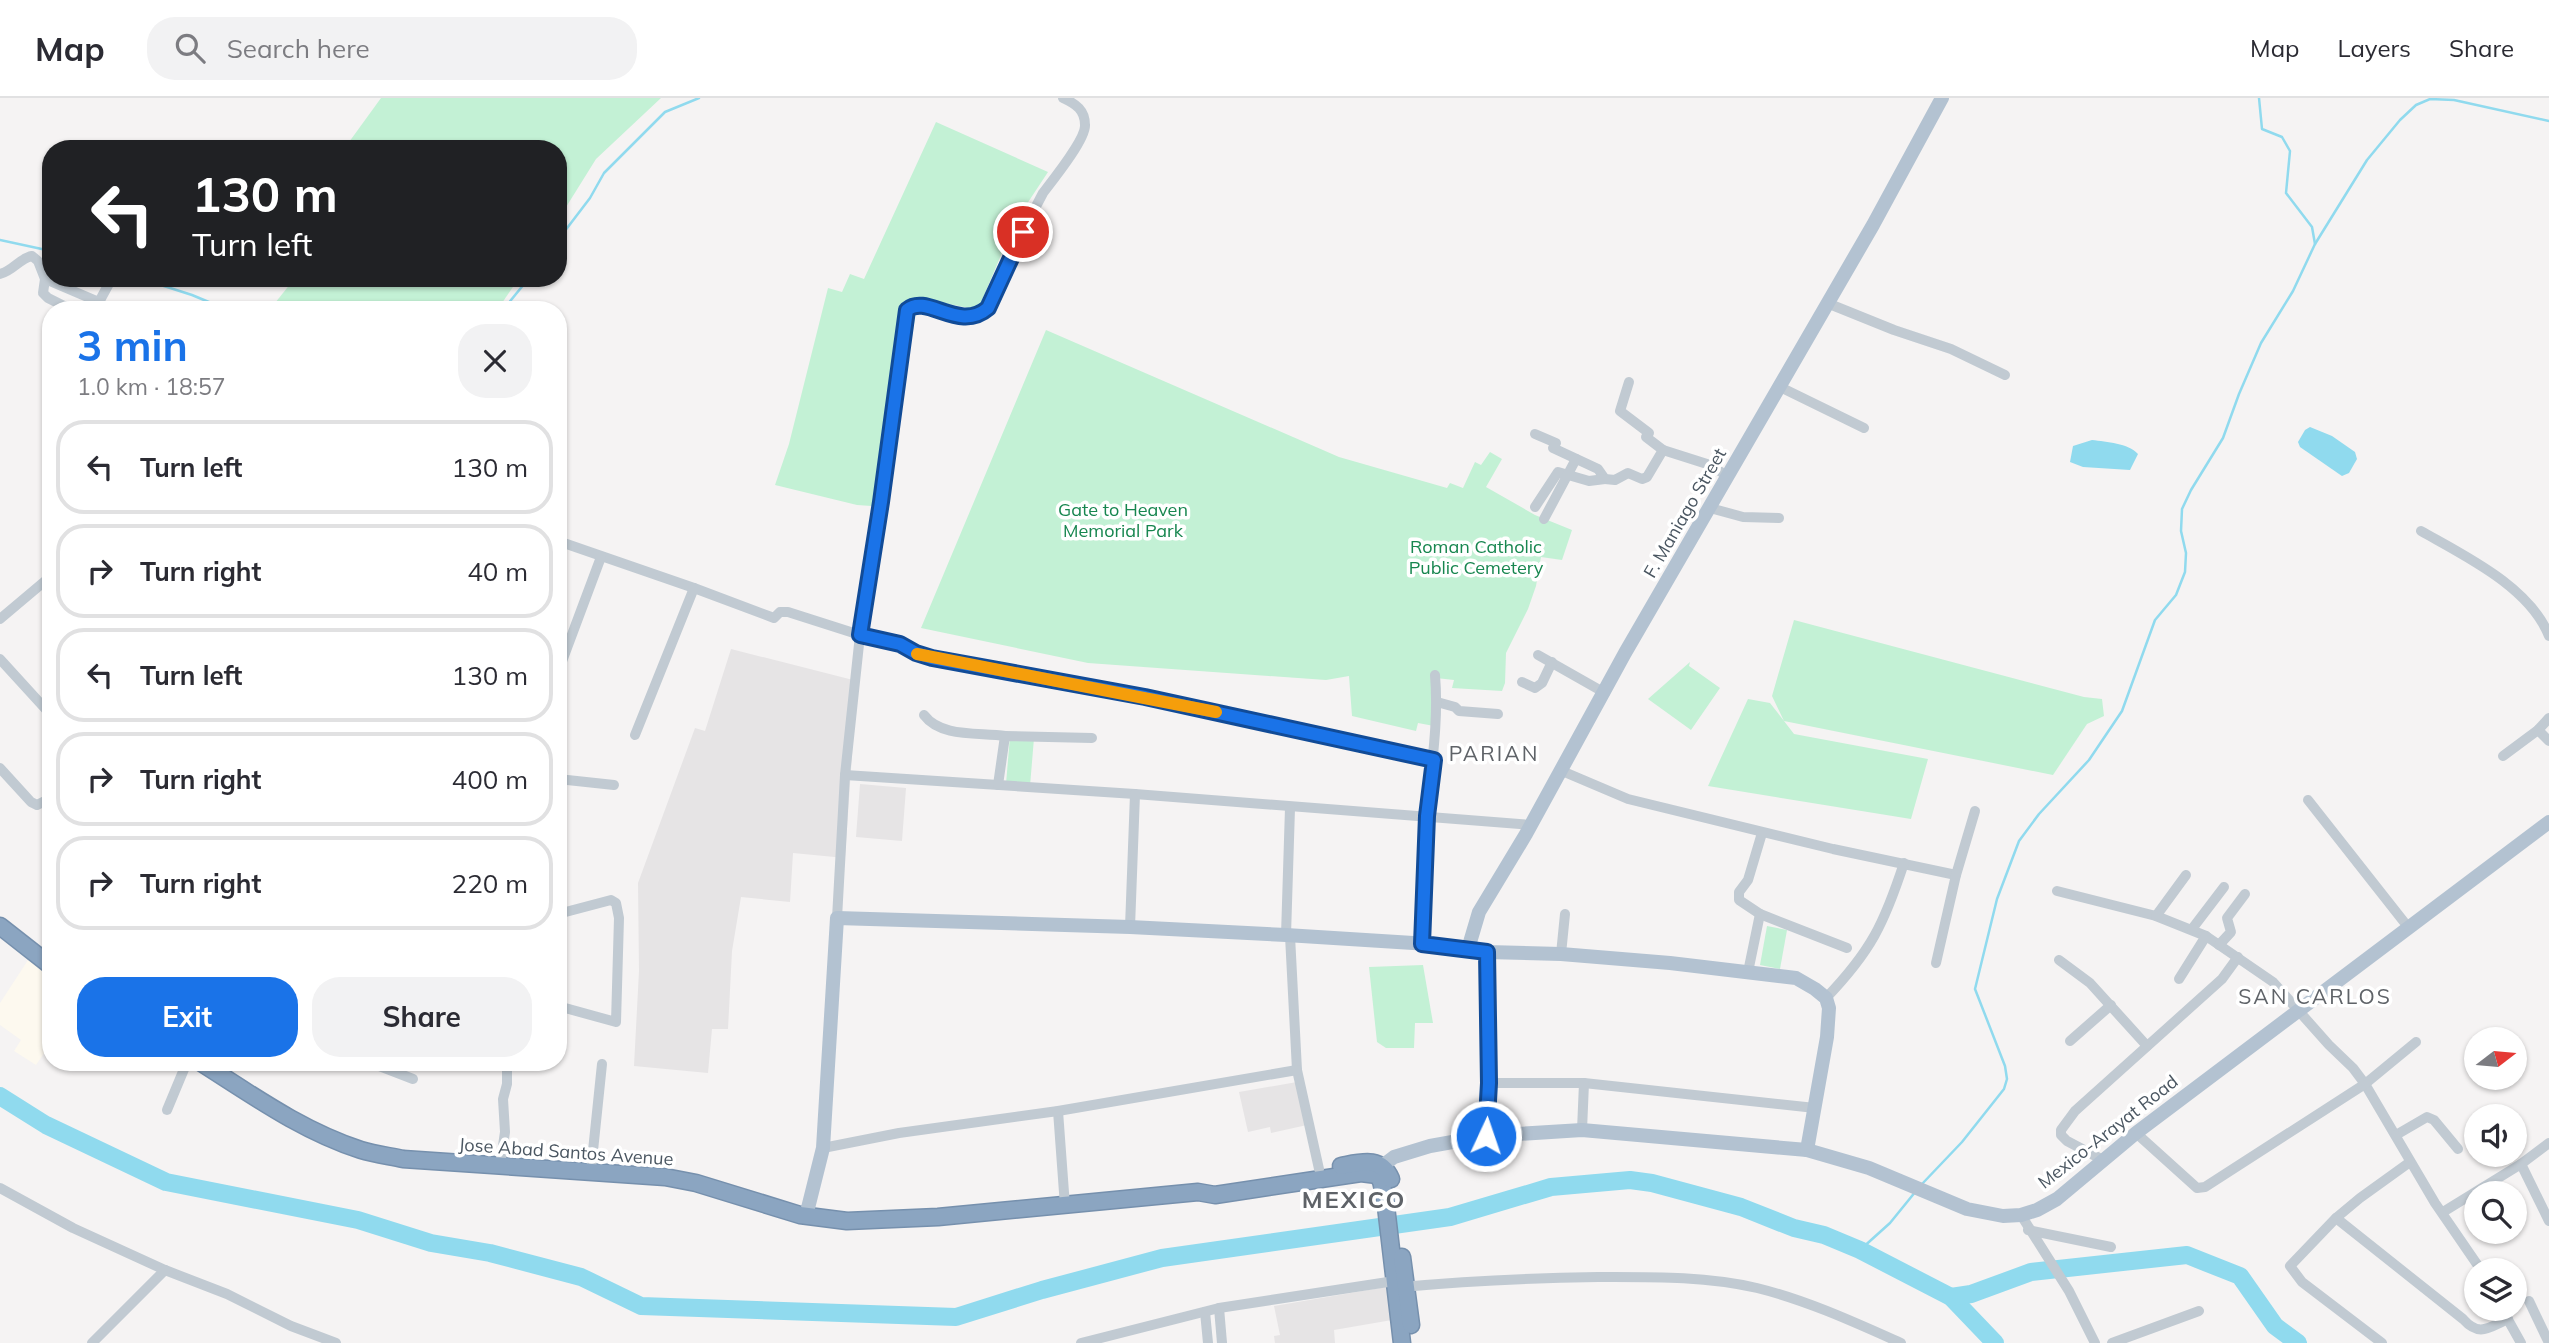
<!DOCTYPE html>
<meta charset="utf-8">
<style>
:root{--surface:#fff;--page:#f2f2f3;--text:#2b2b33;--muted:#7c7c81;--line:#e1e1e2;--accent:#1a73e8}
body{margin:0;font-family:Mulish,sans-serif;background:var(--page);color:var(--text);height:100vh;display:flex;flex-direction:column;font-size:26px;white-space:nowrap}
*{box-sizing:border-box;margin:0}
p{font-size:23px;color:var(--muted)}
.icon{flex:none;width:38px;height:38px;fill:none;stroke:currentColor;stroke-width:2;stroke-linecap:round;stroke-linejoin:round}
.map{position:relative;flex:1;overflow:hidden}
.details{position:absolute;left:42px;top:203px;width:525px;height:770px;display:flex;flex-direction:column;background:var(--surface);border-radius:28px;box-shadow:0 2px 5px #0004}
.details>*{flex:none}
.top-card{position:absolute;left:42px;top:42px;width:525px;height:147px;border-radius:28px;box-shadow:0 2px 5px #0004;background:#202124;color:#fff;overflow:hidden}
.needle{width:46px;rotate:74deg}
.fabs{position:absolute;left:2464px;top:929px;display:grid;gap:14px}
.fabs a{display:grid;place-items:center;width:63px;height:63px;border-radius:50%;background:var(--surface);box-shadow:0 2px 5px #0004;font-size:35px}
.pin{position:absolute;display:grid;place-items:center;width:60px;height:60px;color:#fff;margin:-30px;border:4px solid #fff;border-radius:50%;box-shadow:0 2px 7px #0007}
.me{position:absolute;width:77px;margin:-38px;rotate:3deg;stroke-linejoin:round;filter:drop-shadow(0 0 5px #0008)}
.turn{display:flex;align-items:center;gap:24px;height:147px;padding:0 35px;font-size:32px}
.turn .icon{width:91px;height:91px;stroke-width:2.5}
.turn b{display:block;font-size:49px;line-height:60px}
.round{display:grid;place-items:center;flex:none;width:74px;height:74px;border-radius:28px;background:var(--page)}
.overview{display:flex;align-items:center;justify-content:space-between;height:119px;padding:0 35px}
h1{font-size:42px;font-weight:700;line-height:52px;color:var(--accent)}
.action{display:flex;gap:14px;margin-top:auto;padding:14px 35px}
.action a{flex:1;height:80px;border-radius:28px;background:var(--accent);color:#fff;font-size:28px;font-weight:700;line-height:80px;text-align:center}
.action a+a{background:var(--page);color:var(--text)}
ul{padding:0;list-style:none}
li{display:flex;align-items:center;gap:21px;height:94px;margin:0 14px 10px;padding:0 21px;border:4px solid var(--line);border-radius:28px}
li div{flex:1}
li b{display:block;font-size:26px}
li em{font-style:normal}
header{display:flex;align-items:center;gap:42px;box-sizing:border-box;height:98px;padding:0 35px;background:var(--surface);border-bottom:2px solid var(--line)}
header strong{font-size:33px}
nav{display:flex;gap:38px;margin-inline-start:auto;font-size:24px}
.search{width:490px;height:63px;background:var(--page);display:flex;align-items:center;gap:18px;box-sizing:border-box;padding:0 24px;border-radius:28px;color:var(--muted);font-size:26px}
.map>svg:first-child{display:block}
.commercial{fill:#fdf9ef}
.education{fill:#e6e4e5}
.green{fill:#c3f1d5}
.water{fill:#90daee}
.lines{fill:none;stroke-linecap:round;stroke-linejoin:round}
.stream{stroke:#90daee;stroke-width:2.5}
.river{stroke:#90daee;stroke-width:18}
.highway-casing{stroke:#7690ad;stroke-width:19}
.minor{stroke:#c1cad2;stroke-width:10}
.major{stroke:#b3c2d1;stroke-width:14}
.highway{stroke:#8ba5c1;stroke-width:16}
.route-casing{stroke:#114b97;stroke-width:18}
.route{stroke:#1a73e8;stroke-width:12}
.slow{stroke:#f59e0b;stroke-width:12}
.labels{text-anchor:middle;stroke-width:7;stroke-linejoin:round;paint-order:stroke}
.park-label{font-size:18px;fill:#17864f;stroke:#fff}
.street-label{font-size:18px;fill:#4a5661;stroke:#fff}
.quarter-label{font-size:21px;letter-spacing:2px;fill:#5f6368;stroke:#fff}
.district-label{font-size:24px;font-weight:bold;letter-spacing:2px;fill:#5f6368;stroke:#fff}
</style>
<header>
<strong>Map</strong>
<div class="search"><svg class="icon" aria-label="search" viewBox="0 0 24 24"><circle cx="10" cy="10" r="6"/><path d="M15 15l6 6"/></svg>Search here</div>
<nav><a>Map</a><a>Layers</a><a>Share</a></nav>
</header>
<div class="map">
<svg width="2549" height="1245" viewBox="0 0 2549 1245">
<rect width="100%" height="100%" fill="#f5f3f3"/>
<!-- commercial -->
<polygon class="commercial" points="30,859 51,873 51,945 36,967 14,953 21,942 0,927 0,905"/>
<!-- education -->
<g class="education">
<polygon points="731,551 857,583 845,760 793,755 790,804 741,799 732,853 728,931 712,931 708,975 634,968 639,873 638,785 695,630 705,633"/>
<polygon points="860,686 906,690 902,743 856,739"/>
<polygon points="1297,984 1307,1027 1271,1035 1270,1029 1248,1034 1239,994"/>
<polygon points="1386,1189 1392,1222 1334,1232 1335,1245 1275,1245 1274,1238 1280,1237 1274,1208"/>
</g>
<!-- green -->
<g class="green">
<polygon points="381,0 661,0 596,61 558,122 558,51 344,51"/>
<polygon points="936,24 1048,74 1015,124 980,207 974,211 918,200 886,409 857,407 775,387 789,346 828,190 842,194 850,176 864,181"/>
<polygon points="295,180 519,180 502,205 492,212 284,212 275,205"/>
<polygon points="1046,232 1339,359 1447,390 1450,385 1463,390 1475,364 1481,367 1490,354 1502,361 1486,389 1535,417 1572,432 1562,462 1541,459 1536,488 1528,511 1506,555 1505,585 1502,593 1452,590 1454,582 1436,580 1434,628 1418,625 1416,633 1352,618 1349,578 1326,582 1088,565 921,530"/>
<polygon points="1794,522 2084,599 2102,601 2104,618 2087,626 2053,677 1784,623 1794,636 1928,661 1911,721 1708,688 1748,601 1770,605 1784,623 1772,598"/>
<polygon points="1690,564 1689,568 1720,590 1691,632 1648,601"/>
<polygon points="1010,638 1034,640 1030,688 1006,686"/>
<polygon points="1767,828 1787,832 1780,871 1760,867"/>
<polygon points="1423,867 1433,925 1415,925 1414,950 1386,950 1377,944 1369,869"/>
</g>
<!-- water -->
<g class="water">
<polygon points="2310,329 2332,338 2355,354 2357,361 2349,375 2342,378 2339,376 2300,349 2298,344 2305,332"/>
<path d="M2092 342C2107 344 2128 345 2138 356L2130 372 2083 369 2070 364 2073 348Z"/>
</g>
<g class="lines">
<!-- stream -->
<g class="stream">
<polyline points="2259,0 2262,31 2282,39 2290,53 2286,95 2312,129 2315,146"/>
<polyline points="0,142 51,153"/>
<polyline points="558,142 590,100 604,75 665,14 699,0"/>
<polyline points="139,180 192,197 228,212"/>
<polyline points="503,212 529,180"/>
<polyline points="1922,1086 1962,1044 2004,991 2007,981 2005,968 1975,891 1997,801 2019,743 2039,716 2089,662 2122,613 2155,522 2176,497 2185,474 2186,455 2181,433 2182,411 2191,392 2223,340 2239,296 2261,245 2293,193 2315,146 2367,62 2400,22 2416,7 2430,1 2454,2 2549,23"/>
<polyline points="1860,1152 1890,1125 1916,1093"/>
</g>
<!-- river -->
<g class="river">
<polyline points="0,998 46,1027 166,1084 358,1122 431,1145 490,1155 581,1179 641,1208 956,1219 1042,1192 1162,1160 1450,1119 1551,1089 1630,1082 1652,1085 1741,1109 1794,1130 1824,1137 1860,1152 1951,1199 1995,1245"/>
<polyline points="1951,1199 1971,1196 2031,1174 2187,1157 2240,1178 2275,1228 2298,1245"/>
</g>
<defs>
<g id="highway">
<polyline points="0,828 51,868"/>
<path d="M200 964C252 997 302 1033 361 1052 374 1056 389 1058 403 1061L665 1079 696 1085 800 1117 847 1123 938 1119 1198 1094 1215 1097 1361 1075 1377 1077 1381 1083 1385 1100 1402 1245"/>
<path d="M1341 1068C1362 1064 1381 1058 1391 1081"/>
<polyline points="1402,1159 1411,1227"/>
</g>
</defs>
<!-- highway casing -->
<use href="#highway" class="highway-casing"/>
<!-- minor -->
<g class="minor">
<path d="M0 176C13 173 20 160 32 158L38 163 45 181 99 204"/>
<polyline points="45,181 43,195 48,200 72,212"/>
<polyline points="1827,205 1894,232 1951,251 2005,277"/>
<polyline points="109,212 99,204 112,180"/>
<polyline points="1629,284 1620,313 1649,335 1646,339 1663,352"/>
<polyline points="1780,289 1864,330"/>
<polyline points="1535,336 1556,345 1553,350 1598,371 1605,381 1615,382 1628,375 1642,381 1647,379 1663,352 1707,366 1728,378"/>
<polyline points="1535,409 1558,374 1589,383 1605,381"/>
<polyline points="1710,410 1743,419 1779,420"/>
<polyline points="1544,421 1576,361"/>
<path d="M2421 433C2465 458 2530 489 2549 538"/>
<polyline points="558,443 694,490"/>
<polyline points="0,521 51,478"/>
<polyline points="1538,557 1605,595"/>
<polyline points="0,561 51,617"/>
<polyline points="558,574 601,459"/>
<polyline points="1522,584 1535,590 1542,585 1552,564"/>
<polyline points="558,590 560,574"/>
<polyline points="1437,604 1455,609 1459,613 1498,616"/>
<path d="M924 617C941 640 980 634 1005 638"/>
<polyline points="2538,632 2549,643"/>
<polyline points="635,637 694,490 774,520 780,514 788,514 860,537 900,546 916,555 932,560 1145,599 1434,662"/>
<polyline points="2503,658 2538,632 2549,620"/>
<polyline points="0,670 31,704 37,707 51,700"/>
<polyline points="1562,673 1628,701 1833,751 1956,777"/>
<polyline points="845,677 1135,696 1531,727"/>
<polyline points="558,681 614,687"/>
<polyline points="998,687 1005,638 1092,640"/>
<polyline points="2308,702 2408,829"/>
<polyline points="1762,735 1748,782 1739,794 1739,802 1760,816 1847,850"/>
<polyline points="2057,793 2156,818 2206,838 2273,884 2329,947 2353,970 2365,986 2435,1105 2481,1172"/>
<polyline points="558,816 611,802 616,805 619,820 616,924 558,908"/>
<polyline points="2156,818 2186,777"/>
<path d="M837 820 845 677 860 537 881 404 907 212 912 208H920C935 212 962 225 978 218 991 212 1017 146 1026 129 1031 118 1037 106 1043 95 1053 82 1086 41 1085 27 1085 12 1076 6 1063 0"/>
<polyline points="1130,829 1135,696"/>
<polyline points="2192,831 2224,789"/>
<polyline points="1286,837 1290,710"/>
<polyline points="1290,838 1297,972 1319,1071"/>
<path d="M1422 846C1424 803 1423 760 1427 717 1431 670 1439 624 1435 577"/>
<polyline points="2219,847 2231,834 2227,820 2245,796"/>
<polyline points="1561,856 1565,816"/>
<polyline points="2059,862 2090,885 2147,948"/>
<polyline points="1936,865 1956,777 1975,713"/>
<polyline points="1748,874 1760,816"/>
<polyline points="2179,881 2206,838"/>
<path d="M1826 900C1871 853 1884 826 1904 765"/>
<polyline points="2070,943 2111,907"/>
<polyline points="369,964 413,981"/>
<polyline points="1489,985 1584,985 1815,1010"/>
<polyline points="167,1012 187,964"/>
<polyline points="1058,1013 1065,1108"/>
<polyline points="1582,1032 1584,985"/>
<polyline points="2136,1035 2197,1090 2205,1089 2365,986 2416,944"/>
<polyline points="2396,1037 2427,1019 2434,1022 2458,1051"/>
<polyline points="1486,1038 1489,985 1487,854"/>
<polyline points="823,1050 899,1035 1058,1013 1297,972"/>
<polyline points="2103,1062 2067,1043 2061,1037 2061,1032 2075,1013 2222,881 2238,859"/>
<polyline points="2521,1066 2549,1123"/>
<polyline points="500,1068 505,1034 503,1001 507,986 507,964"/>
<polyline points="591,1072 602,966"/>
<polyline points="0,1090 73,1130 165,1172 227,1196 291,1228 336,1245"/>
<polyline points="2443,1114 2521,1066 2549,1045"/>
<polyline points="2021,1117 2069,1193 2095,1245"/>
<path d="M2336 1120 2463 1221C2479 1239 2488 1230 2508 1221"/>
<polyline points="2028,1132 2111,1149"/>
<path d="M1402 1189C1467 1183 1532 1180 1598 1179 1651 1179 1705 1178 1757 1190 1806 1202 1854 1224 1901 1245"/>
<polyline points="2529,1203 2549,1245"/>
<polyline points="1219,1210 1222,1245"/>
<polyline points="2502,1211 2521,1245"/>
<polyline points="1205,1214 1208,1245"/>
<polyline points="92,1245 165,1172"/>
<polyline points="1081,1245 1219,1210 1401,1182"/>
<polyline points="2112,1245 2199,1213"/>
<polyline points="2382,1245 2302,1184 2290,1168 2336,1120 2360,1100 2410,1064"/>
</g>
<!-- major -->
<g class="major">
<polyline points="1468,851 1479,814 1526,736 1625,555 1873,127 1942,0"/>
<polyline points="1373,1075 1394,1059 1430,1048 1486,1038 1582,1032 1807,1052 1869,1070 1967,1111 2003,1118 2021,1117 2037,1112 2057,1101 2136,1035 2549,724"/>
<polyline points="806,1118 823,1050 837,820 1130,829 1286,837 1429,846 1487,854 1561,856 1670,865 1796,880 1815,891 1826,900 1829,910 1827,939 1807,1052"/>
</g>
<!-- highway -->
<use href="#highway" class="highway"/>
</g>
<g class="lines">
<defs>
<path id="route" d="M1023 134 988 210C959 235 927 195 907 212L881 404 860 537 900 546 916 555 932 560 1145 599 1434 662 1427 718 1422 846 1487 854 1489 985 1486 1038"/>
</defs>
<!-- route casing -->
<use href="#route" class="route-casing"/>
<!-- route -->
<use href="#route" class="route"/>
<!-- slow -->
<polyline class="slow" points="917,556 1216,614"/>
</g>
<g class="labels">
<!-- park labels -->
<g class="park-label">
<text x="1123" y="418">Gate to Heaven<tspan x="1123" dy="21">Memorial Park</tspan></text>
<text x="1476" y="455">Roman Catholic<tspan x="1476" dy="21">Public Cemetery</tspan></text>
</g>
<!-- street labels -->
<g class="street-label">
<text transform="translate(1685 415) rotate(-60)" y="6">F. Maniago Street</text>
<text transform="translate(2108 1034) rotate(-38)" y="6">Mexico-Arayat Road</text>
<text transform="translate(566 1054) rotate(4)" y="6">Jose Abad Santos Avenue</text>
</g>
<!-- quarter labels -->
<g class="quarter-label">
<text x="1494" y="663">PARIAN</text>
<text x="2315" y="906">SAN CARLOS</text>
</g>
<!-- district labels -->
<g class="district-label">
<text x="1354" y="1110">MEXICO</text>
</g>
</g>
</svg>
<div class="fabs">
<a><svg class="needle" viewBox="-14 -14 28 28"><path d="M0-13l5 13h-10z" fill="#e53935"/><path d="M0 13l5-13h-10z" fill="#7c7c81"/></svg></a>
<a><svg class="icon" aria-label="sound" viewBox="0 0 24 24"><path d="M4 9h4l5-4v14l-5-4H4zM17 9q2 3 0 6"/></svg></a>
<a><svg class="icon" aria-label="search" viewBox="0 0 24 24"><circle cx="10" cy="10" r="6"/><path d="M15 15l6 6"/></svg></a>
<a><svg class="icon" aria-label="layers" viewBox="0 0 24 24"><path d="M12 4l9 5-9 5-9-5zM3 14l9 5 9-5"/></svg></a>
</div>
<div class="pin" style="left:1023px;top:134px;background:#d93025"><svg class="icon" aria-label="arrive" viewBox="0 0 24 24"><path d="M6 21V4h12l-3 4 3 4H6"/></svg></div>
<svg class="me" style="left:1486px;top:1038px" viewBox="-20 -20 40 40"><circle r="17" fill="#1a73e8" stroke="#fff" stroke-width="3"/><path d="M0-11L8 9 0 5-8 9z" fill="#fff"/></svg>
<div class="top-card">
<div class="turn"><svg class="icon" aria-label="left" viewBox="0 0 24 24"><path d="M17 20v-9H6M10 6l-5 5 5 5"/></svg><div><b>130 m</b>Turn left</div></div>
</div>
<section class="details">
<div class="overview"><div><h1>3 min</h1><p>1.0 km · 18:57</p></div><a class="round"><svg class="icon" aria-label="close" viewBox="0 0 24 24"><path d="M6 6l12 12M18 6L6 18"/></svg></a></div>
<ul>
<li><svg class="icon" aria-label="left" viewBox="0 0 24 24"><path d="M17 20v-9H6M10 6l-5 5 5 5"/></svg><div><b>Turn left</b></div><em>130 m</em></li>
<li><svg class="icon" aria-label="right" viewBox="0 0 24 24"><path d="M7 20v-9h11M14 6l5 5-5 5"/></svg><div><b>Turn right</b></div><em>40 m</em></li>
<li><svg class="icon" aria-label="left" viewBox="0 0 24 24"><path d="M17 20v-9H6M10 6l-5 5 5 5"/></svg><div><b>Turn left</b></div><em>130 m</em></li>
<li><svg class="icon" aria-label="right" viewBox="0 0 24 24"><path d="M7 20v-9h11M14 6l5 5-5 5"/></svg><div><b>Turn right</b></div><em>400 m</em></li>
<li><svg class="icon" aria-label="right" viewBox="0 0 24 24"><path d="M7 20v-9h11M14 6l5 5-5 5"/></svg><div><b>Turn right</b></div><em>220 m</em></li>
</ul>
<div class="action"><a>Exit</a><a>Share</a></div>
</section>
</div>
